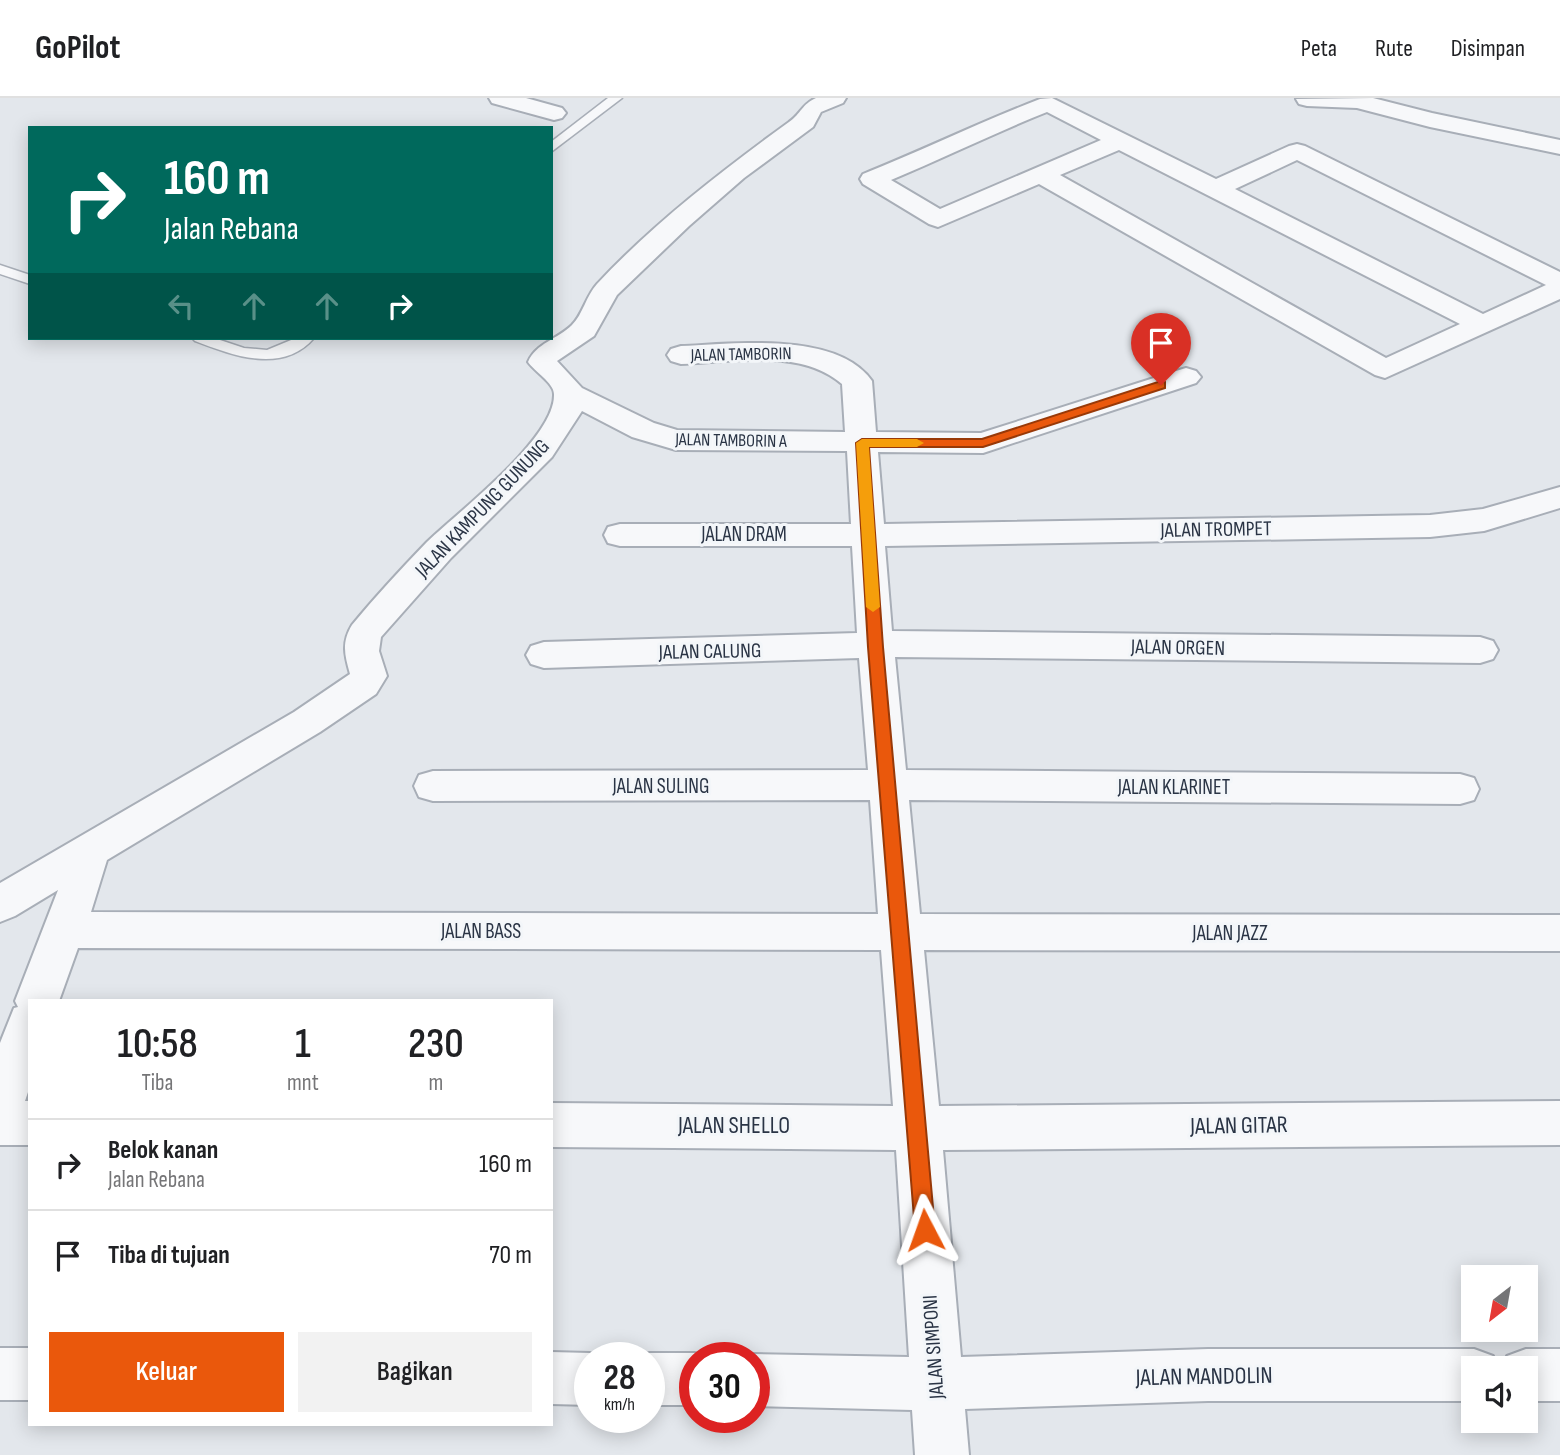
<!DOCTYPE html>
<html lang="id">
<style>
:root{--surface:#fff;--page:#f2f2f2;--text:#202124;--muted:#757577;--line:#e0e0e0;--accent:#ea580c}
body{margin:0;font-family:"Sofia Sans Condensed",sans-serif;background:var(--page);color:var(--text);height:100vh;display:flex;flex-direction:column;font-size:26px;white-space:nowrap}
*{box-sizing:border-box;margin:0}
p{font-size:23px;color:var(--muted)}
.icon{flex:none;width:38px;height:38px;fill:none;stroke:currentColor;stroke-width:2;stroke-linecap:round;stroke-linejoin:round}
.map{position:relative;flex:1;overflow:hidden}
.details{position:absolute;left:28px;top:901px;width:525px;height:427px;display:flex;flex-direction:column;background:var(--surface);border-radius:0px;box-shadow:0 4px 18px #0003}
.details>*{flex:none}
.guide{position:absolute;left:28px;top:28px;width:525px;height:214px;border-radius:0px;box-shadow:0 4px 18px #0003;background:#00695c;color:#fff;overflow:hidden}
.needle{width:46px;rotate:211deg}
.fabs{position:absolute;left:1461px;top:1167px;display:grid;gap:14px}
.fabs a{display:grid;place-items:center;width:77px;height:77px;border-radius:0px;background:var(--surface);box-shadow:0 4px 18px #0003;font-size:35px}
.speed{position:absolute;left:574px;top:1244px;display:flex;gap:14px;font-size:35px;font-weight:700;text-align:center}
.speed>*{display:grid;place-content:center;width:91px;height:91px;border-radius:50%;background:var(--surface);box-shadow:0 4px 18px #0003;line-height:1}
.speed small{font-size:18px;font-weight:400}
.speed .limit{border:10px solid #d22;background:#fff;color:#111}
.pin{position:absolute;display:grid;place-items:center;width:60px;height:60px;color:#fff;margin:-72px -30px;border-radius:50% 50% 50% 0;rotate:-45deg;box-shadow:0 0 7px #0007}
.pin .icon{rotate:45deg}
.me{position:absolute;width:77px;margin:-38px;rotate:356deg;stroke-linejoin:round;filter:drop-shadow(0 0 5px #0008)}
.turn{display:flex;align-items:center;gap:24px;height:147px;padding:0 21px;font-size:32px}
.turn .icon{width:91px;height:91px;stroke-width:2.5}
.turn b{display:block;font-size:49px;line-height:60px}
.lanes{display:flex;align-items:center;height:66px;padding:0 21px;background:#0003;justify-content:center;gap:35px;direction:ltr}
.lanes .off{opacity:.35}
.eta{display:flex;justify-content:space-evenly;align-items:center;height:119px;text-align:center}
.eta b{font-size:42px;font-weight:600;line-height:49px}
.action{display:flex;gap:14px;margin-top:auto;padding:14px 21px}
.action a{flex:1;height:80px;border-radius:0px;background:var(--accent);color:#fff;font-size:28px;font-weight:600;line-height:80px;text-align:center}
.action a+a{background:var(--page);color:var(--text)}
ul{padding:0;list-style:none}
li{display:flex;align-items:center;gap:21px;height:91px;padding:0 21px;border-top:2px solid var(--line)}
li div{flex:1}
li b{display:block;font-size:26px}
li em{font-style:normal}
header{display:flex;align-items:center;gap:42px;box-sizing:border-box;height:98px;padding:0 35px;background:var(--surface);border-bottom:2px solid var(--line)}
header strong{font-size:33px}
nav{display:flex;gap:38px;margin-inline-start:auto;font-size:24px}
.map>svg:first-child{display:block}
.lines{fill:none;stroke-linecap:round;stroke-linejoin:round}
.service-casing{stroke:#a8aeb7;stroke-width:3}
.minor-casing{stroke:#a8aeb7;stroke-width:4}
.service{fill:#f7f8fa;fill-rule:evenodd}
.minor{fill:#f7f8fa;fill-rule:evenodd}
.route{fill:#ea580c;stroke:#983908;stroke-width:2}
.slow{fill:#f59e0b}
.labels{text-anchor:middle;stroke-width:6;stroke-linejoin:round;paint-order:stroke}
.far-street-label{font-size:18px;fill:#2a3445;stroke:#f3f6f9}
.street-label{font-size:21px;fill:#2a3445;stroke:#f3f6f9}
.near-street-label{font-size:24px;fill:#2a3445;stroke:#f3f6f9}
</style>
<header>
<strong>GoPilot</strong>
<nav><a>Peta</a><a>Rute</a><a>Disimpan</a></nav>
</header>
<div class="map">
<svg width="1560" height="1357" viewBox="0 0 1560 1357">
<rect width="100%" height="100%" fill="#e3e7ec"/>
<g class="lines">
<defs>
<g id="service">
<polygon points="608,0 622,0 551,54 551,44"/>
<polygon points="0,167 30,177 30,186 0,176"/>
<path d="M192 240H214L244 250 267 252 296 240H314C282 277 232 257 195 243Z"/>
</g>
<g id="minor">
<polygon points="489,0 526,0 562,10 566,15 562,20 554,22 492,5"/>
<path d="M816 0H846L843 5 821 14 813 29 744 80 689 128 617 197 594 238 557 263 582 290 654 325 677 332 845 334 842 286C801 250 732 264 681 266L671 263 667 257 671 251 681 248C734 246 837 233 872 283L876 334 981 335 1176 273 1186 270 1196 273 1201 279 1196 285 983 355 878 354 884 426 1430 417 1483 411 1560 389V410L1484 433 1430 439 885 448 892 533 1480 539 1493 543 1498 552 1493 561 1480 565 895 559 906 672 1460 676 1474 680 1479 691 1474 702 1460 706 909 702 920 816 1560 817V853L924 852 939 1008 1560 1003V1047L943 1052 961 1259 1208 1251H1474L1493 1258 1497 1270H1474V1303H1208L965 1311 969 1357H915L912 1312 754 1308V1260H744L754 1256 909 1259 896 1052 551 1049V1005L893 1008 881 852 78 850 59 903H30V988L25 1003H30V1047H0V945L14 910 18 909 15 903 58 792 15 818 0 824V785L294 614 350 576C345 558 341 545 352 527 376 498 401 471 427 444 458 414 556 340 554 296 554 285 534 273 528 264 536 245 558 241 572 227 583 216 586 198 597 186 653 126 723 72 789 24 801 16 802 6 816 0ZM582 313 632 339 676 352 847 353 851 426H620L608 429 604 437 608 445 620 448H852L857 535 544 544 531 548 526 557 531 566 544 570 859 560 868 672 433 673 419 677 414 688 419 699 433 703 870 702 878 816 91 814 107 762 320 634 376 596 387 578 379 553 381 539 451 460 552 359Z"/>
<path d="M1052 0 1216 81 1289 48 1297 46 1305 48 1560 174V201L1385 280 1375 277 1039 86 938 129 929 126 863 86 860 81 863 76C923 52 980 24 1040 1ZM1047 14 1101 42 940 111 891 82C944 60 994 35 1047 14ZM1119 52 1460 226 1386 260 1060 77ZM1297 62 1546 187 1483 216 1235 91Z"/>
<polygon points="1373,0 1432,15 1560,42 1560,56 1430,29 1357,10 1307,8 1299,6 1296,1"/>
<rect x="0" y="1250" width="30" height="52"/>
<polygon points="1526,1251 1560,1251 1560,1303 1526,1303 1526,1270 1503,1270 1507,1258"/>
<polygon points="551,1254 590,1255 603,1260 590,1260 590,1307 551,1306"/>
<polygon points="649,1255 695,1255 708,1260 695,1260 695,1307 649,1307 649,1260 636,1260"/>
</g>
</defs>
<!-- service casing -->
<use href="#service" class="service-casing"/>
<!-- minor casing -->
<use href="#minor" class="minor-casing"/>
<!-- service -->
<use href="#service" class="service"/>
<!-- minor -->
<use href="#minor" class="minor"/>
</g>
<!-- route -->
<polygon class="route" points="1161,283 1165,284 1165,290 983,349 869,349 883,549 935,1132 932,1139 925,1142 918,1139 915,1132 868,549 856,345 862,341 982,341"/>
<!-- slow -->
<polygon class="slow" points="862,341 917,341 924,345 917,349 869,349 880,509 873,514 866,509 856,345"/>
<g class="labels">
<!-- far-street labels -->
<g class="far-street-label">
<text transform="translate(741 256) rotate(-1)" y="6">JALAN TAMBORIN</text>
<text transform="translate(731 342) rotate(1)" y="6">JALAN TAMBORIN A</text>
</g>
<!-- street labels -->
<g class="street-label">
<text transform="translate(482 410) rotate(-46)" y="7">JALAN KAMPUNG GUNUNG</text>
<text transform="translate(1216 431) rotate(-1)" y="7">JALAN TROMPET</text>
<text x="744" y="443">JALAN DRAM</text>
<text transform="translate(1178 549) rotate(1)" y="7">JALAN ORGEN</text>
<text transform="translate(710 553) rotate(-1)" y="7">JALAN CALUNG</text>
<text x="661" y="695">JALAN SULING</text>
<text x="1174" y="696">JALAN KLARINET</text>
<text x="481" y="840">JALAN BASS</text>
<text x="1230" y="842">JALAN JAZZ</text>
<text transform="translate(933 1249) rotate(-94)" y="7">JALAN SIMPONI</text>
</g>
<!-- near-street labels -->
<g class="near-street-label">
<text x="734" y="1035">JALAN SHELLO</text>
<text transform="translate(1239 1027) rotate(-1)" y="8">JALAN GITAR</text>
<text transform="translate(1204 1278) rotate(-1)" y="8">JALAN MANDOLIN</text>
</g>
</g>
</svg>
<div class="fabs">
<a><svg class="needle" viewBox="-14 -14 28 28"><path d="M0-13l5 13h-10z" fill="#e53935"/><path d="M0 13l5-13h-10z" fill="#757577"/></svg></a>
<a><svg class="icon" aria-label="sound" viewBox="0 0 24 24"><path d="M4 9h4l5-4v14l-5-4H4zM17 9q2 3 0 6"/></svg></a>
</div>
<div class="speed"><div>28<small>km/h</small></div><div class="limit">30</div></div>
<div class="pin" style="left:1161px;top:287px;background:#d93025"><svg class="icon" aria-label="arrive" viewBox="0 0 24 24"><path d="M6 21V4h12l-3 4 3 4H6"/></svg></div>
<svg class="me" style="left:925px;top:1132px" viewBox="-20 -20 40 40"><path d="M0-17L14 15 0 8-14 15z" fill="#ea580c" stroke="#fff" stroke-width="4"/></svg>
<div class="guide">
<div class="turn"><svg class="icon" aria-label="right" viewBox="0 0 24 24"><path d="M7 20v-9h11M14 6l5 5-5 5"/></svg><div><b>160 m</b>Jalan Rebana</div></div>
<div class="lanes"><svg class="icon off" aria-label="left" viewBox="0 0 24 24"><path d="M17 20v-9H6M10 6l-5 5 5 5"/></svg><svg class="icon off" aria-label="ahead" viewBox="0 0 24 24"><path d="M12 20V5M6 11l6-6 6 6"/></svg><svg class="icon off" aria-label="ahead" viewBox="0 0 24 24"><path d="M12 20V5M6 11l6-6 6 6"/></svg><svg class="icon" aria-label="right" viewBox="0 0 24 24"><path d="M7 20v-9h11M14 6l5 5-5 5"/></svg></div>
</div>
<section class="details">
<div class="eta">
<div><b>10:58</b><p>Tiba</p></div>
<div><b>1</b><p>mnt</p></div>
<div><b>230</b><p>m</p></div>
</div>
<ul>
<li><svg class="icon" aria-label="right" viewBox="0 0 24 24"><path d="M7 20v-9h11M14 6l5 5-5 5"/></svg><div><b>Belok kanan</b><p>Jalan Rebana</p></div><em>160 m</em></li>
<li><svg class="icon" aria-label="arrive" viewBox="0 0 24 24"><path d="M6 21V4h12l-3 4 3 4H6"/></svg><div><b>Tiba di tujuan</b></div><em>70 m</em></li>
</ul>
<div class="action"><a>Keluar</a><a>Bagikan</a></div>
</section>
</div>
